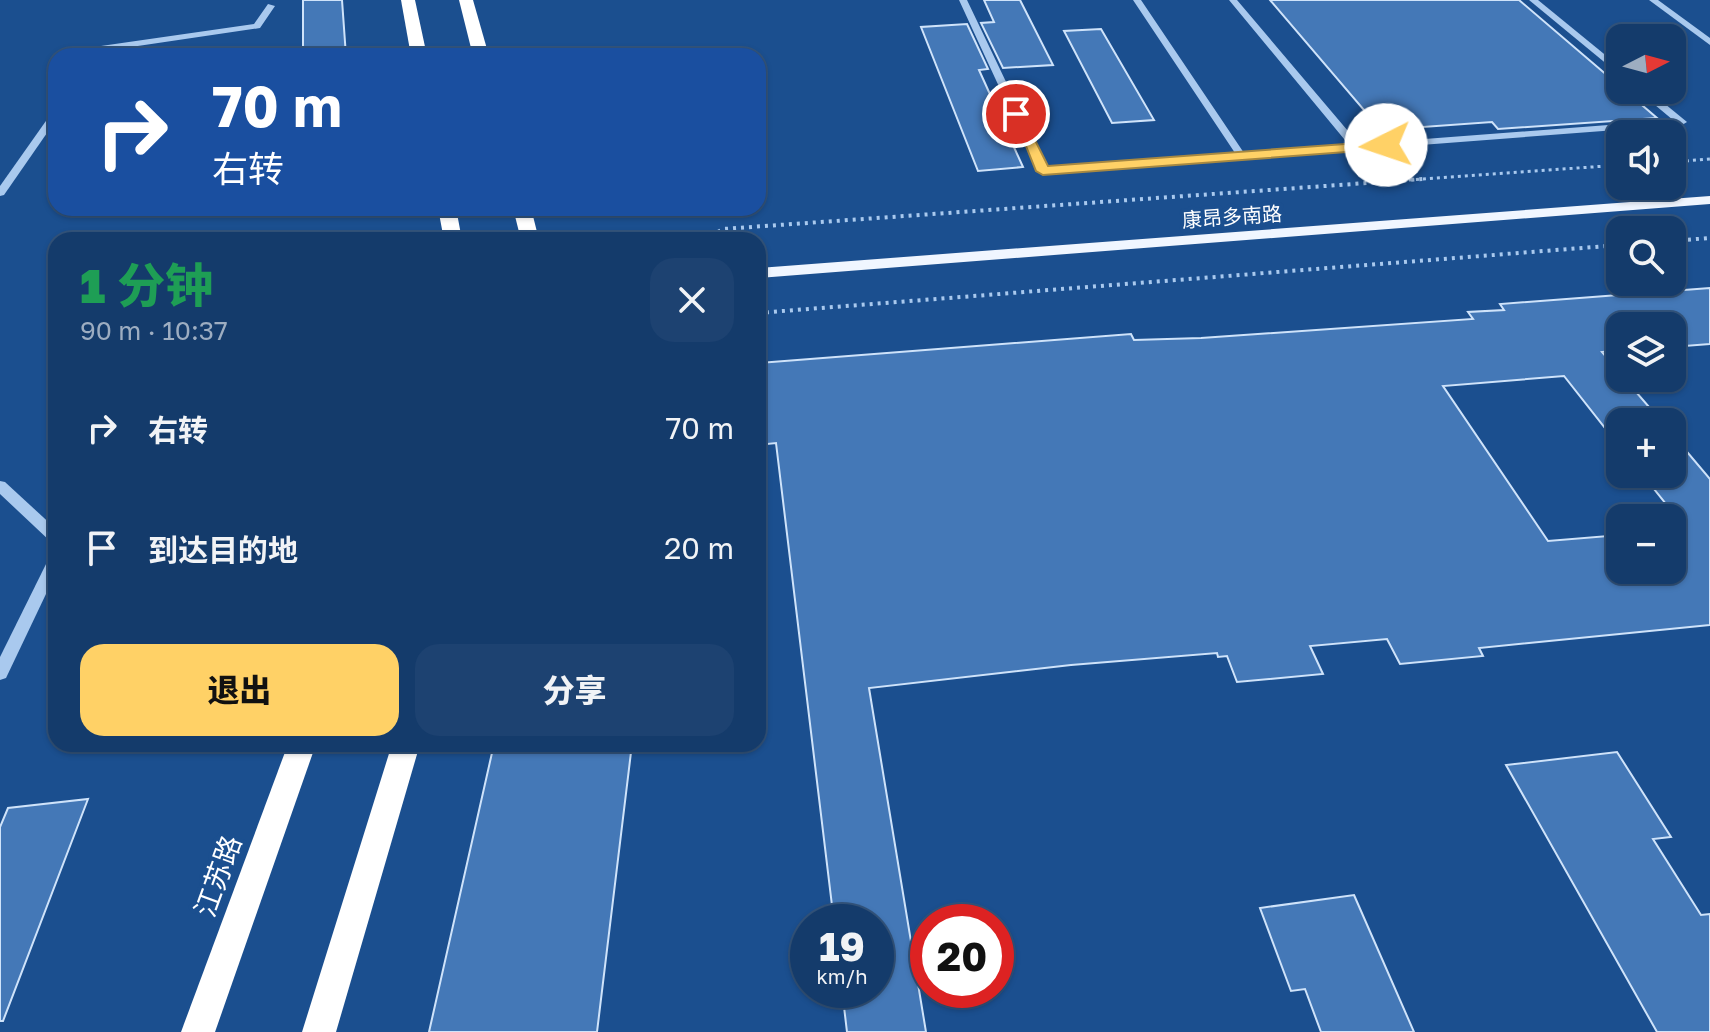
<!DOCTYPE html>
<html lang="zh">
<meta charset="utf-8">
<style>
:root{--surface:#143b6b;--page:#1d4271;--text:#f1f3f6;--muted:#9dadc1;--line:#33557e;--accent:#ffd166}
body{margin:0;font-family:"Golos Text","Noto Sans SC",sans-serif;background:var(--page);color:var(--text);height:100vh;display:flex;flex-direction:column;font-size:30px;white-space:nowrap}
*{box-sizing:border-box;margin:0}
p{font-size:26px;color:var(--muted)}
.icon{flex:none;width:44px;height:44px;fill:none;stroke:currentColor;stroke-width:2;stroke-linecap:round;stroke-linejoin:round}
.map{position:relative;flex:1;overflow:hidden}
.details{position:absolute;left:48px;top:232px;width:718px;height:520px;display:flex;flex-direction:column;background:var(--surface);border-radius:24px;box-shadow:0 2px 6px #0004,0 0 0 2px var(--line)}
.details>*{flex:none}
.top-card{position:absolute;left:48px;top:48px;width:718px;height:168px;border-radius:24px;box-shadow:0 2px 6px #0004,0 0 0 2px var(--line);background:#1a4fa0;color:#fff;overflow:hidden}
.needle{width:52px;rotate:84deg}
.tools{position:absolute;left:1606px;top:24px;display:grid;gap:16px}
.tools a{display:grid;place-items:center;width:80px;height:80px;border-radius:16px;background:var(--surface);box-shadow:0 2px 6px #0004,0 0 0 2px var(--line);font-size:40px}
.speed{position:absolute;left:790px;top:904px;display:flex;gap:16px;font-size:40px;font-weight:700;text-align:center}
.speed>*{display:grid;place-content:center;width:104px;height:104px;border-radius:50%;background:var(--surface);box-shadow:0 2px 6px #0004,0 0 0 2px var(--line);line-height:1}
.speed small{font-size:20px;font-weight:400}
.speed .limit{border:12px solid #d22;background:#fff;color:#111}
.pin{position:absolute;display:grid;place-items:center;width:68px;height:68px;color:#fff;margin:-34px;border:4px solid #fff;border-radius:50%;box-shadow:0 2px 8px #0007}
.me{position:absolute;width:88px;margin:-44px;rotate:266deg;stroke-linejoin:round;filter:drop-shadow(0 0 6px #0008)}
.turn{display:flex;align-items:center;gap:28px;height:168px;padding:0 32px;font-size:36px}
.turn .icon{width:104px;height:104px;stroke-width:2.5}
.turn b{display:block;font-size:56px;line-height:68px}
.round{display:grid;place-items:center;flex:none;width:84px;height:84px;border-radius:24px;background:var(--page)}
.summary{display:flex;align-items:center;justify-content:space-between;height:136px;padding:0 32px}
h1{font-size:48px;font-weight:800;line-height:60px;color:#1e9e55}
.cta{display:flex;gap:16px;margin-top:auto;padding:16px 32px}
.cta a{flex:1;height:92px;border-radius:24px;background:var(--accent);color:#111;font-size:32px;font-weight:800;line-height:92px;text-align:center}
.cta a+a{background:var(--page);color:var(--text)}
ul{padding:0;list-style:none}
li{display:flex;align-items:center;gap:24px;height:120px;padding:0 32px}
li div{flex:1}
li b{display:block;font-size:30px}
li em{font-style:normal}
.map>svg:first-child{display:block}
.building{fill:#4478b7;stroke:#cfe3fa;stroke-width:2}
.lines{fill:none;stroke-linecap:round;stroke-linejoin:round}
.path-far1{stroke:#a9c9ee;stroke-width:3;stroke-dasharray:3 4;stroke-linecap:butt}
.path{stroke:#a9c9ee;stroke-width:4;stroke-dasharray:3 5;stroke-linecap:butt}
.minor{fill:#a9c9ee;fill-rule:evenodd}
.major{fill:#f0f6ff;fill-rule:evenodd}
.highway{fill:#fff;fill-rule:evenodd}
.route{fill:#ffd166;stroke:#a68842;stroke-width:2}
.labels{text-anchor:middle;stroke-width:8;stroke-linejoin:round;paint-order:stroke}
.far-street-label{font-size:20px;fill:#fff;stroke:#1b4f8f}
.near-street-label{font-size:28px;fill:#fff;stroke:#1b4f8f}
</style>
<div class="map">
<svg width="1710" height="1032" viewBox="0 0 1710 1032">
<rect width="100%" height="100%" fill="#1b4f8f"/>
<!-- building -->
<g class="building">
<polygon points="303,0 342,0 346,56 303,56"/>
<polygon points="984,0 1020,0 1053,65 1003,68 981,23 994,22"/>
<polygon points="1270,0 1519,0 1657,118 1498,129 1492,122 1381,130"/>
<polygon points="967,24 988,69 979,70 1023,167 978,171 921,27"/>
<polygon points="1101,29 1154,120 1112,123 1064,31"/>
<polygon points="1710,288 1710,344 1672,347 1672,326 1620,326 1620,350 1602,352 1620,373 1620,378 1624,378 1662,422 1620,422 1620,447 1564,376 1443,386 1548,541 1620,535 1620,570 1672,570 1672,530 1686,529 1642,474 1672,474 1672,434 1710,479 1710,625 1479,648 1483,656 1400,664 1387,639 1310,646 1323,674 1237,682 1227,656 1218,657 1217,653 1071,665 869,688 926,1032 847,1032 842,990 876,990 876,922 834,922 776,443 758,445 758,363 1131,334 1134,340 1201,338 1473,319 1468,312 1504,310 1500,304"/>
<polygon points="494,744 632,744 597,1032 429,1032"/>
<polygon points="1617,752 1671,837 1653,839 1701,915 1710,914 1710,1032 1657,1032 1506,765"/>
<polygon points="88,799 3,1021 0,1021 0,827 8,808"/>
<polygon points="1354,895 1414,1032 1321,1032 1305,989 1291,991 1260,908"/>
</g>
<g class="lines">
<!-- path-far1 -->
<g class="path-far1">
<polyline points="1672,162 1710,159"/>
<polyline points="1395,181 1620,165"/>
</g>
<!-- path -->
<g class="path">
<polyline points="704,240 723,229 1423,179"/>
<polyline points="1672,241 1710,238"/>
<polyline points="758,313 1620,245"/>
</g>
<!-- minor -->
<g class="minor">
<polygon points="959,0 967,0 1047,168 1235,153 1133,0 1141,0 1244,153 1349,145 1229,0 1237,0 1359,144 1673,120 1637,90 1648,90 1687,122 1682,125 1043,174 1038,171"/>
<polygon points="1529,0 1538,0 1620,67 1620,75"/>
<polygon points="1649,0 1658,0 1710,38 1710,45"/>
<polygon points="268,4 275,6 260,28 104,51 100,56 92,56 101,46 254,24"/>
<polygon points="56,110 56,120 4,195 0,196 0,186 53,111"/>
<polygon points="0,481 5,482 56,529 56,544 51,542 0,494"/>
<polygon points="56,552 56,573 6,678 0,680 0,657 51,554"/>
</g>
<!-- major -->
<polygon class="major" points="1710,196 1710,204 758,278 758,268"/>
<!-- highway -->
<g class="highway">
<polygon points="401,0 415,0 427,56 411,56"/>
<polygon points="459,0 473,0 489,56 473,56"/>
<polygon points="438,208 456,208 462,240 444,240"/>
<polygon points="513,208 531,208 539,240 521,240"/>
<polygon points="288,744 316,744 215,1032 181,1032"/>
<polygon points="392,744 420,744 336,1032 302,1032"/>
</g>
</g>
<!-- route -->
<polygon class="route" points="1012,111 1022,114 1048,166 1386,141 1392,145 1386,149 1043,175 1036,171"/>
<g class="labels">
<!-- far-street labels -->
<g class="far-street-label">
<text transform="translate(1232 217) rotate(-4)" y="7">康昂多南路</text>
</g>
<!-- near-street labels -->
<g class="near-street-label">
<text transform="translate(218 876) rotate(-70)" y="10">江苏路</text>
</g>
</g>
</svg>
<div class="tools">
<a><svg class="needle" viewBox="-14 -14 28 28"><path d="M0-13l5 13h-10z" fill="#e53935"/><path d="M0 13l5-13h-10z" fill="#9dadc1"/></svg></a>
<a><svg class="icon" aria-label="sound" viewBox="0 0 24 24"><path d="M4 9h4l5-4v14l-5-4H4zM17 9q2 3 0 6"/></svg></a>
<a><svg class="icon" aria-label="search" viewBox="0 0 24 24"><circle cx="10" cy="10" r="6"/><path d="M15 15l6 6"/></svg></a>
<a><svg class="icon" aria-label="layers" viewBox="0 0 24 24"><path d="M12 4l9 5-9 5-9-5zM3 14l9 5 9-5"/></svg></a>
<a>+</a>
<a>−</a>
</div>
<div class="speed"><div>19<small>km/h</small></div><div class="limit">20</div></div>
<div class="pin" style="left:1016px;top:114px;background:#d93025"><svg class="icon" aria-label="arrive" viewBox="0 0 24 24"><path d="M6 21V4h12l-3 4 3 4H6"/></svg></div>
<svg class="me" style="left:1386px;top:145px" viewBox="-20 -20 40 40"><circle r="19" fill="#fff"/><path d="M0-13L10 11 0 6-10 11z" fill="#ffd166"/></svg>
<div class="top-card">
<div class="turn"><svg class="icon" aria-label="right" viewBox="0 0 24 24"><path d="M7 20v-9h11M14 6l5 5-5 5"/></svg><div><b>70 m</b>右转</div></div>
</div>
<section class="details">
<div class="summary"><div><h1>1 分钟</h1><p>90 m · 10:37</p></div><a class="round"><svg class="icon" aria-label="close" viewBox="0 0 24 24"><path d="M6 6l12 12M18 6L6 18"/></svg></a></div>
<ul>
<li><svg class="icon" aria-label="right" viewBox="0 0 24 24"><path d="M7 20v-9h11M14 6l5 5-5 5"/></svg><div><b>右转</b></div><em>70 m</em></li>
<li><svg class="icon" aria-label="arrive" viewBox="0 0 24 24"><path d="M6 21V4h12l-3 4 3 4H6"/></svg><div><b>到达目的地</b></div><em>20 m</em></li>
</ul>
<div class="cta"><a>退出</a><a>分享</a></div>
</section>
</div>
